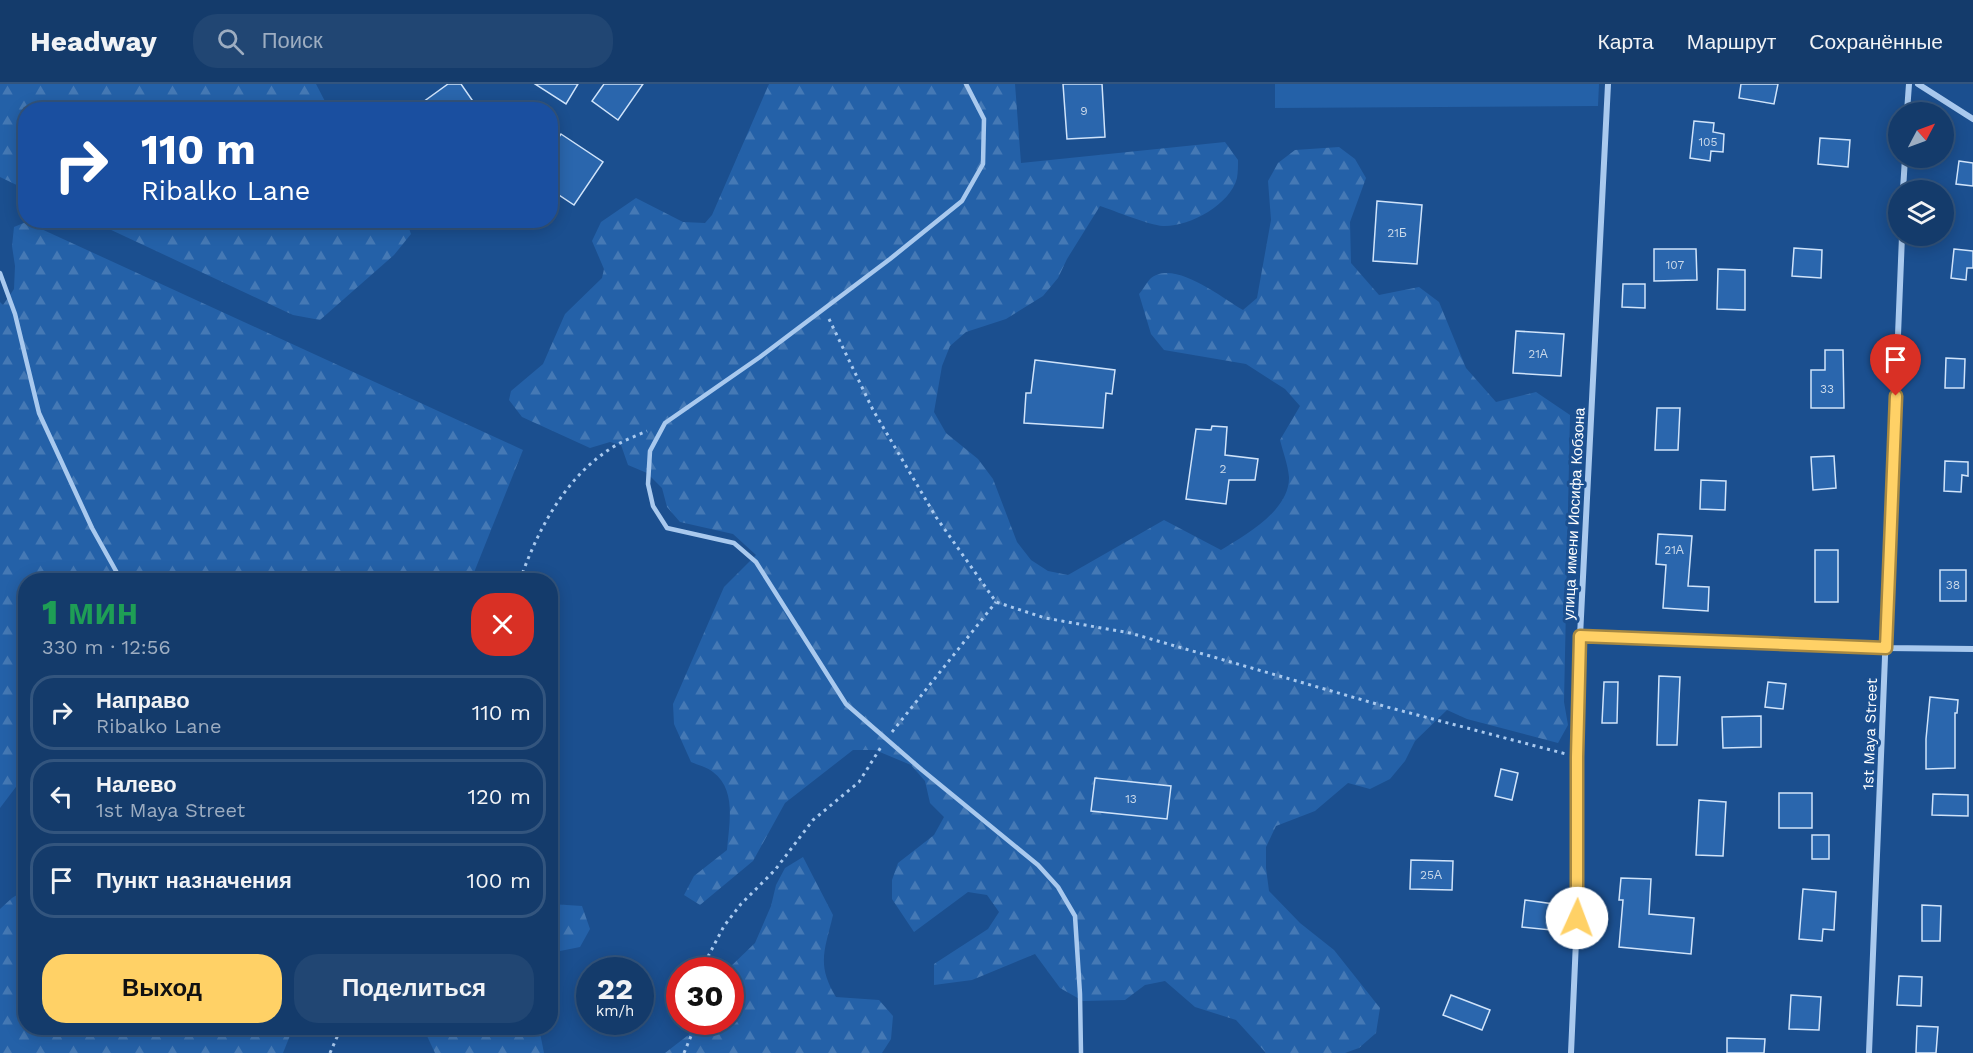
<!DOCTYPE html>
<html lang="ru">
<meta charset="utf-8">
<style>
:root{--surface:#143b6b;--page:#214673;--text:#f1f3f6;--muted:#9dadc1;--line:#33557e;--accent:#ffd166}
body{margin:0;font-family:"Work Sans",sans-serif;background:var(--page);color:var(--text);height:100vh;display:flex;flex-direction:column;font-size:22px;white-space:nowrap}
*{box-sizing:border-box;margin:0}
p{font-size:20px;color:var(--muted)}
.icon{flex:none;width:33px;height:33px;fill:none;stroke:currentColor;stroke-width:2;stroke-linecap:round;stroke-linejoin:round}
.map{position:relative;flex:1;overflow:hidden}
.panel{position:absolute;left:18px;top:489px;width:540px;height:462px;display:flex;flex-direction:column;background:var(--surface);border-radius:24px;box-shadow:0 3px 15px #0003,0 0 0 2px var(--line)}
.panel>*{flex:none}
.hud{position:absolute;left:18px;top:18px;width:540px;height:126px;border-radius:24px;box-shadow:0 3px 15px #0003,0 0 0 2px var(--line);background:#1a4fa0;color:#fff;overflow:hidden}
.needle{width:39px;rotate:49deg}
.tools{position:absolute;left:1888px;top:18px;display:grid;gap:12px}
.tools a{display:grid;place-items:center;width:66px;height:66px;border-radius:50%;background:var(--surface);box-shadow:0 3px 15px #0003,0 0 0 2px var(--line);font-size:30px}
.speed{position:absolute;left:576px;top:873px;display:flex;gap:12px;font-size:30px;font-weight:700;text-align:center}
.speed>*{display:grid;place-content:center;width:78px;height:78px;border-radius:50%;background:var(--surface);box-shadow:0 3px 15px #0003,0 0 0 2px var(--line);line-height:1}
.speed small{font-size:15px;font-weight:400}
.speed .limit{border:9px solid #d22;background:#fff;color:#111}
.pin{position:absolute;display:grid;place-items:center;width:51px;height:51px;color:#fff;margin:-62px -26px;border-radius:50% 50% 50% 0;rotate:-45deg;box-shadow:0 0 6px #0007}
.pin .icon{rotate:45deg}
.me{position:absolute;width:66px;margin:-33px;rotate:2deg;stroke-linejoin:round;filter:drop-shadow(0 0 4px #0008)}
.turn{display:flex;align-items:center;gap:21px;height:126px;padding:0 24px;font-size:27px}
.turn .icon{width:78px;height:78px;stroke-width:2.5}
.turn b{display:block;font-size:42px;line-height:51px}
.round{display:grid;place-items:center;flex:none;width:63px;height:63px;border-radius:24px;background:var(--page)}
.summary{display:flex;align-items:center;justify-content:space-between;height:102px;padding:0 24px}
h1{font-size:36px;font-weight:800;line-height:45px;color:#1e9e55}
.button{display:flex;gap:12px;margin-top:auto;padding:12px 24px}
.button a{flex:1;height:69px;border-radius:24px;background:var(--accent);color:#111;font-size:24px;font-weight:800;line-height:69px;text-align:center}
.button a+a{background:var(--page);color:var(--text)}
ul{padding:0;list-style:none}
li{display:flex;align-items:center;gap:18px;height:75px;margin:0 12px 9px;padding:0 12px;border:3px solid var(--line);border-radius:24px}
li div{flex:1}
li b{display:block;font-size:22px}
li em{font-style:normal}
header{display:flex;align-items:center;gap:36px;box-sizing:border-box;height:84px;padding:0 30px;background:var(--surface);border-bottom:2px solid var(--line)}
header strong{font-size:28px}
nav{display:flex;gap:33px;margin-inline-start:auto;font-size:21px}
.search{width:420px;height:54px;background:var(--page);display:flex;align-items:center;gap:15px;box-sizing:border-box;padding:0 21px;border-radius:24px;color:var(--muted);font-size:22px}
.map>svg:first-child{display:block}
.forest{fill:url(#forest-firs)}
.pitch{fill:#2461a8}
.building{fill:#2a66ad;stroke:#cfe3fa;stroke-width:1.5}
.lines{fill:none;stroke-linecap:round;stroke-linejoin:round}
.path{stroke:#a9c9ee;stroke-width:3;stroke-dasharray:3 4.5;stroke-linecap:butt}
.service{stroke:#a9c9ee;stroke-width:4.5}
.minor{stroke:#a9c9ee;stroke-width:6}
.route-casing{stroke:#a68842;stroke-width:15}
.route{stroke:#ffd166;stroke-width:10}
.labels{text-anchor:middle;stroke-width:6;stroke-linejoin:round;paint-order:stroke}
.number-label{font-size:12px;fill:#cad9ea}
.street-label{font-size:15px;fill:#fff;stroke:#1b4f8f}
</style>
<header>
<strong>Headway</strong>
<div class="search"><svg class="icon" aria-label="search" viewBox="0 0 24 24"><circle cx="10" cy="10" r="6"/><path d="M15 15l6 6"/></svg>Поиск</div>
<nav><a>Карта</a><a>Маршрут</a><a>Сохранённые</a></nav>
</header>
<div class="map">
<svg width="1973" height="969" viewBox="0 0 1973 969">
<defs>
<pattern id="forest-firs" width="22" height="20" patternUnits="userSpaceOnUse" patternTransform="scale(1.5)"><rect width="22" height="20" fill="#2461a8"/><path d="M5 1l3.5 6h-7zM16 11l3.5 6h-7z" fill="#4579b5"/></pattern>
</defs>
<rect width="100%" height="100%" fill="#1b4f8f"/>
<!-- forest -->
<g class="forest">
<polygon points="0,0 316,0 329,25 26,26 25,105 0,93"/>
<path d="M769 0H1015L1021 79 1225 58 1238 76C1238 81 1238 88 1237 94 1230 121 1189 143 1163 142 1149 141 1115 127 1100 122L1067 175 1058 194 1043 212 1006 235 966 248 950 262 942 282 934 328 946 349 978 375 993 395 1017 458 1031 476 1048 487 1068 491 1164 436 1221 466C1246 451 1290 426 1289 393 1288 381 1283 368 1280 356L1300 322 1285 305 1246 280 1164 266 1151 250 1139 210C1143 206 1146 199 1150 195 1173 174 1222 214 1243 226L1257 214 1271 136 1268 97 1278 79 1295 66 1339 63 1355 75 1366 94 1350 138 1351 179 1379 211 1419 203 1439 218 1466 284 1496 318 1536 308 1570 331 1564 618 1568 641 1558 659 1467 635 1447 626 1415 657 1405 677 1390 695 1370 705 1348 699 1315 727 1276 742 1266 763V784L1269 807 1300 839 1334 866 1380 924 1376 949 1359 964 1345 969H1266L1236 936 1195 923 1165 897 1145 901 1125 916 1083 917 1060 904 1035 870 972 896 934 901V880L988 845 999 828 987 811 968 808 914 848 892 815V796L898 779 934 751 944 733 930 719 925 697 911 681 875 666H853L785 719 753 777 700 821 684 811 694 792 727 766C729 740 737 706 713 688 707 683 698 681 691 678L674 640 673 620 724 503 756 471 733 450 680 438 667 423 662 404 647 389 628 381 621 361 610 358 590 364 522 333 509 316 511 307 543 280 565 230 602 194 604 185 592 157 601 138 636 114 683 138 705 139 712 131Z"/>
<polygon points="406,136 411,150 394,171 320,236 293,231 92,137"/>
<polygon points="26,138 523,366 471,496 26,496 25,691 0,724 0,218 3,221 14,205 15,182 12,162 14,143"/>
<path d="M803 773 833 831C825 866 816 880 836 913L879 916 893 932 891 955 882 969H665L700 942V938H730V886H727L755 859 771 822 776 801 785 784Z"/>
<polygon points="25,806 26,944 293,944 283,969 0,969 0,825 12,814"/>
<polygon points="551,820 582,822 590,845 580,863 560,867 551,877"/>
<polygon points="430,944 539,944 544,969 435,969 427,952"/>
</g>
<!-- pitch -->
<polygon class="pitch" points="1275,0 1599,0 1598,22 1275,24"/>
<!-- building -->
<g class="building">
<polygon points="448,0 461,0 479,26 412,26"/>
<polygon points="535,0 578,0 566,20"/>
<polygon points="604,0 643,0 618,36 592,17"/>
<polygon points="1063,0 1102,0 1105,53 1067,55"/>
<polygon points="1741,0 1778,0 1774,20 1739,14"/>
<polygon points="1694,37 1714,39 1713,48 1724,50 1723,68 1711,67 1710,77 1690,74"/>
<polygon points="561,50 603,78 574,121 550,105 550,66"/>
<polygon points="1820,54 1850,56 1848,83 1818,80"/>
<polygon points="1959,77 1973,79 1973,102 1956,100"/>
<polygon points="1377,117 1422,121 1417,180 1373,177"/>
<polygon points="1794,164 1822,166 1821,194 1792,192"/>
<polygon points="1654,165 1696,165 1697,196 1654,197"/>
<polygon points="1954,165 1973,167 1973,184 1967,184 1966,196 1951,194"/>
<polygon points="1718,185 1745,186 1745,226 1717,225"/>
<polygon points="1623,200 1645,200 1645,224 1622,223"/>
<polygon points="1516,247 1564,250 1561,292 1513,289"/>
<polygon points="1825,266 1843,266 1844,324 1811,324 1811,286 1825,286"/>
<polygon points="1946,274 1965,275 1964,304 1945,304"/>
<polygon points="1035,276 1115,286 1112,310 1106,309 1103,344 1024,339 1026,309 1031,309"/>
<polygon points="1657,324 1680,324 1678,366 1655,366"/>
<polygon points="1212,342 1227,343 1225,371 1258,375 1255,396 1229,396 1226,420 1186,415 1196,345 1211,346"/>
<polygon points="1834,372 1836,404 1813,406 1811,373"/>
<polygon points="1945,377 1968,378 1968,392 1962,391 1961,408 1944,407"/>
<polygon points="1701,396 1726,397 1725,426 1700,425"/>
<polygon points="1658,450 1692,452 1688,502 1709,503 1708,527 1663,524 1666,481 1656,480"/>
<rect x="1815" y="466" width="23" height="52"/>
<rect x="1940" y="486" width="26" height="31"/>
<polygon points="1659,592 1680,593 1677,661 1657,661"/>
<polygon points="1604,598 1618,598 1617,639 1602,639"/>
<polygon points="1768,598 1786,600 1783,625 1765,623"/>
<polygon points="1930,613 1958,616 1957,629 1955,629 1955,684 1926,685 1926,655"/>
<polygon points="1761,632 1761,663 1723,664 1722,633"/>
<polygon points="1501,685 1518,689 1512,716 1495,712"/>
<polygon points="1095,694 1171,702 1167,735 1091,727"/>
<rect x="1779" y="709" width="33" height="35"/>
<polygon points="1933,710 1968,711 1968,732 1932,731"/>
<polygon points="1699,716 1726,718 1723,772 1696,771"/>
<rect x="1812" y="751" width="17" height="24"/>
<polygon points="1411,776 1453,777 1452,806 1410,805"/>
<polygon points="1621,794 1651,795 1649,830 1694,834 1691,870 1619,863 1623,816 1619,816"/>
<polygon points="1803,805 1836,808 1834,846 1823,845 1822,857 1799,855"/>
<polygon points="1525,816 1554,820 1551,846 1522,843"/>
<polygon points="1922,821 1941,822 1940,857 1922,857"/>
<polygon points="1899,892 1922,893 1921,922 1897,921"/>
<polygon points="1451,911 1490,926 1482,946 1443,931"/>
<polygon points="1791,911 1821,913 1819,946 1789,945"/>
<polygon points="1917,942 1938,943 1936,969 1916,969"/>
<polygon points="1727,954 1765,955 1764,969 1727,969"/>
</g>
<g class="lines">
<!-- path -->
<g class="path">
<polyline points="829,235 873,326 936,433 996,518 1045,534 1130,549 1387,623 1566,670"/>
<path d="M520 496C538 445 566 392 613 363 624 356 636 352 647 347"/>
<polyline points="892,648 996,518"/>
<polyline points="701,886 724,842 741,820 775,786 813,736 859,698 881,663"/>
<polyline points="330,969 341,944"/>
<polyline points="684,969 691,952 692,938"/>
</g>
<!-- service -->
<g class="service">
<polyline points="966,0 984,35 983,80 962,117 890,175 760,273 665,339 650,367 648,400 653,422 667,444 734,459 756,478 846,620 922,686 1038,781 1058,803 1075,832 1080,910 1081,969"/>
<polyline points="0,189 15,230 39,329 92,444 121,496"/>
</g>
<!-- minor -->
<g class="minor">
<polyline points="1918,0 1973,35"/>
<polyline points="1907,28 1909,0"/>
<polyline points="1903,106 1905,74"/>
<polyline points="1580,552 1886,564 1973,565"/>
<polyline points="1571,969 1578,812 1577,673 1580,552 1608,0"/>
<polyline points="1869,969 1902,152"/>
</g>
</g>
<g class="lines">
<defs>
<polyline id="route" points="1577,834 1577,673 1580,552 1886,564 1896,312"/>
</defs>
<!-- route casing -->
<use href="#route" class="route-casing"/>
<!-- route -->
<use href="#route" class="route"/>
</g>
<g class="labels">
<!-- number labels -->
<g class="number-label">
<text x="1084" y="31">9</text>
<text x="1708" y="62">105</text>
<text x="1397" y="153">21Б</text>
<text x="1675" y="185">107</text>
<text x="1538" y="274">21А</text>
<text x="1827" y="309">33</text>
<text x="1223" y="389">2</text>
<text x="1674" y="470">21А</text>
<text x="1953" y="505">38</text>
<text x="1131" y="719">13</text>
<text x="1431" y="795">25А</text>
</g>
<!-- street labels -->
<g class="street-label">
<text transform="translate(1574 430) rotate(-87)" y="5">улица имени Иосифа Кобзона</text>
<text transform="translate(1870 650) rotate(-88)" y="5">1st Maya Street</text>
</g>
</g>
</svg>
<div class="tools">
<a><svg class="needle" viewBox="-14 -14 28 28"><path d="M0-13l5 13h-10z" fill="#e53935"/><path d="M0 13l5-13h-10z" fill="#9dadc1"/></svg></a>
<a><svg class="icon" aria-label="layers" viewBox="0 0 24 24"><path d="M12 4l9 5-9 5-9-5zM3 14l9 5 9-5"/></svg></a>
</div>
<div class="speed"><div>22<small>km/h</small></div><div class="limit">30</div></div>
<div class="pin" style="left:1896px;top:312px;background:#d93025"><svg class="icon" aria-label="arrive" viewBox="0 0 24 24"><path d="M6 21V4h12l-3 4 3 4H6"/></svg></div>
<svg class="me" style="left:1577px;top:834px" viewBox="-20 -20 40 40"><circle r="19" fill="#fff"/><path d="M0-13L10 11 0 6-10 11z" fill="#ffd166"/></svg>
<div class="hud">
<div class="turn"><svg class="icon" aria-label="right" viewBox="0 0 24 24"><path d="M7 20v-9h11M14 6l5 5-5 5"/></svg><div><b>110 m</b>Ribalko Lane</div></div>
</div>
<section class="panel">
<div class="summary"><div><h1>1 мин</h1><p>330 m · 12:56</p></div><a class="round" style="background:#d93025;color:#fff"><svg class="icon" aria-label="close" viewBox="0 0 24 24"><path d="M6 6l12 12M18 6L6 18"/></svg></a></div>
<ul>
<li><svg class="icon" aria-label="right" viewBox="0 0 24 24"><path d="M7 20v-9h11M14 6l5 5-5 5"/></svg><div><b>Направо</b><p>Ribalko Lane</p></div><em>110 m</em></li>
<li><svg class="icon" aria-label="left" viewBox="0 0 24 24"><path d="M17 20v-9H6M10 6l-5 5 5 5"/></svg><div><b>Налево</b><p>1st Maya Street</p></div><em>120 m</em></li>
<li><svg class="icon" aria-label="arrive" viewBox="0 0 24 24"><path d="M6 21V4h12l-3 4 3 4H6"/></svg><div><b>Пункт назначения</b></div><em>100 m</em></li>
</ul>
<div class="button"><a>Выход</a><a>Поделиться</a></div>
</section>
</div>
